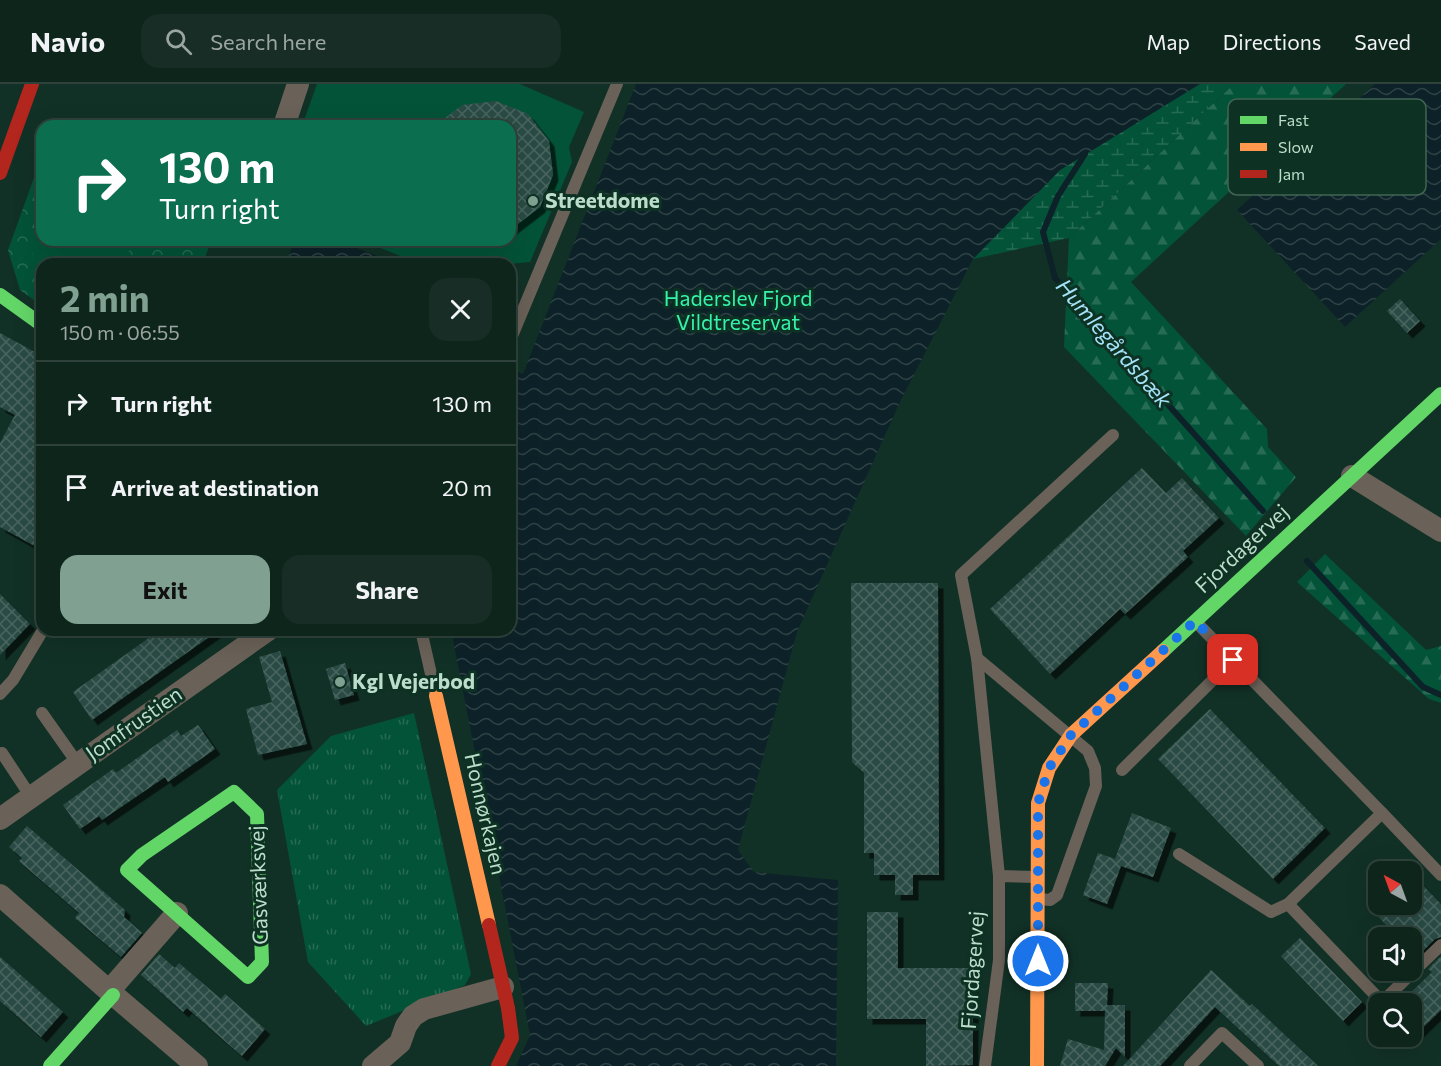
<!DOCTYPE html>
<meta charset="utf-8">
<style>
:root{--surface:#0e251c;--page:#172d25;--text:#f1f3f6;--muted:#9ba5a3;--line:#2e423b;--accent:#80a191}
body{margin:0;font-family:Commissioner,sans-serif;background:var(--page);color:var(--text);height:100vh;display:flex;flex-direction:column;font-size:22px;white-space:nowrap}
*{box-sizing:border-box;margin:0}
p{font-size:20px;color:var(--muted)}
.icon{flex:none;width:33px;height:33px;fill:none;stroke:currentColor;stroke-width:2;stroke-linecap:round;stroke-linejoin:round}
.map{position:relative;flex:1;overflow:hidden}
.drawer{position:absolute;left:36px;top:174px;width:480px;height:378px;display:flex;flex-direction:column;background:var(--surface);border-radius:18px;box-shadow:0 6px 24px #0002,0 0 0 2px var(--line)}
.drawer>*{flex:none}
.hud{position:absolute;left:36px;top:36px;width:480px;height:126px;border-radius:18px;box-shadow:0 6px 24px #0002,0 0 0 2px var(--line);background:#0b6e4f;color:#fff;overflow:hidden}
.needle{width:39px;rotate:319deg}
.tools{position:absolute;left:1368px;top:777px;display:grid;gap:12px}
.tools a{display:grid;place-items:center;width:54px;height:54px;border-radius:12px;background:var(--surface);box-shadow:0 6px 24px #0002,0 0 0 2px var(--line);font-size:30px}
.pin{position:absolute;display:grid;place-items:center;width:51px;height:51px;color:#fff;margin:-26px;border-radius:12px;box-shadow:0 3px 9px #0006}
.me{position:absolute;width:66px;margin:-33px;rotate:0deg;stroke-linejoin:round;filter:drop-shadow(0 0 4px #0008)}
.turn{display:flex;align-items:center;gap:21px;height:126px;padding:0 24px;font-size:27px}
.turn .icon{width:78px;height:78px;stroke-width:2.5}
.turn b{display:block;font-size:42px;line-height:51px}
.round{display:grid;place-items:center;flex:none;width:63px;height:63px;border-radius:18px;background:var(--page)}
.headline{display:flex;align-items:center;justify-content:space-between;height:102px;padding:0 24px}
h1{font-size:36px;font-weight:700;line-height:45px;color:var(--accent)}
.button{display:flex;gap:12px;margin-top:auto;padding:12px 24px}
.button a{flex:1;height:69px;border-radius:18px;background:var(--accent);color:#111;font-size:24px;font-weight:700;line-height:69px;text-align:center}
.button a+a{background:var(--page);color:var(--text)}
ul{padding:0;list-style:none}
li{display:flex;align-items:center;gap:18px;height:84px;padding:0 24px;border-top:2px solid var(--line)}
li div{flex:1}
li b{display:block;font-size:22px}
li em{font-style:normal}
header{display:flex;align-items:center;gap:36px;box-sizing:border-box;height:84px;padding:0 30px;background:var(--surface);border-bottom:2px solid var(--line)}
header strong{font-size:28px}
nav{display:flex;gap:33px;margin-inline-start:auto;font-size:21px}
.search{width:420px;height:54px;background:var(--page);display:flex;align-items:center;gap:15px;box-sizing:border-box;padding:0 21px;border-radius:18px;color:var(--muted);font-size:22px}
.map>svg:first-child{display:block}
.grass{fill:url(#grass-tufts)}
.forest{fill:url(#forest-firs)}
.wetland{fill:url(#wetland-marsh)}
.park{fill:url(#park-crowns)}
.pitch{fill:#035338}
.water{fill:url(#water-waves)}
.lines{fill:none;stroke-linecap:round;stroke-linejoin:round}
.stream{stroke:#0d2228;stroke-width:6}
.building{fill:url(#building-cross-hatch);filter:url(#shadow)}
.lane{stroke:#6a6158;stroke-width:12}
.street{stroke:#6a6158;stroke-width:22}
.fast{stroke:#63d668;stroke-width:14}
.slow{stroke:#ff974d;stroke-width:14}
.jam{stroke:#b3261e;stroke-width:14}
.route{stroke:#1a73e8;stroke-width:10;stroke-dasharray:0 18}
.poi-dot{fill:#80a191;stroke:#0d3122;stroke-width:2}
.labels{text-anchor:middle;stroke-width:6;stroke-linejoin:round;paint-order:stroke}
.poi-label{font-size:21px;font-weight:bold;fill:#bcddcb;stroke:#0d3122;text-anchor:start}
.park-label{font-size:21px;fill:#35f3ad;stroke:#0d3122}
.street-label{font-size:21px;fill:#bcddcb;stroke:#0d3122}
.water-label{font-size:22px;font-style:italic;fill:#a4e3f9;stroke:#0d3122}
.key{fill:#0d3122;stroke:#426555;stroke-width:1.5}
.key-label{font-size:16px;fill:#bcddcb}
</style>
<header>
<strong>Navio</strong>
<div class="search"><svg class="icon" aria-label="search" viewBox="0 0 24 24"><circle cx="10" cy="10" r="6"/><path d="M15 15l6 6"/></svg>Search here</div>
<nav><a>Map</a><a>Directions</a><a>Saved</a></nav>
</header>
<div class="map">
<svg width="1441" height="982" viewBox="0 0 1441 982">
<defs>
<pattern id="grass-tufts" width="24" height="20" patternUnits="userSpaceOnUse" patternTransform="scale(1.5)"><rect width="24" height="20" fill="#035338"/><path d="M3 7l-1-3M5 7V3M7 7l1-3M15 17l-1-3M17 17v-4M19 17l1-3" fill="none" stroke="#266b53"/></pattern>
<pattern id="forest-firs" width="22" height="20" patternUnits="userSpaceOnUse" patternTransform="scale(1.5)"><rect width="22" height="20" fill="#035338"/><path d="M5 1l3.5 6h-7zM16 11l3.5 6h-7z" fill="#266b53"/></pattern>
<pattern id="wetland-marsh" width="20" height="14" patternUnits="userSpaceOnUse" patternTransform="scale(1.5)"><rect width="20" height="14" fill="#035338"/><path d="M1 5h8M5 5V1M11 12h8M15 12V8" fill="none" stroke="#266b53"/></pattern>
<pattern id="park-crowns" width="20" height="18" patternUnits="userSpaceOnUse" patternTransform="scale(1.5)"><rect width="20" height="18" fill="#035338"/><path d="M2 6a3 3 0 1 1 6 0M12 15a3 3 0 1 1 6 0" fill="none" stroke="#266b53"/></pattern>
<pattern id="water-waves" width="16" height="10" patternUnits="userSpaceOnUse" patternTransform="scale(1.5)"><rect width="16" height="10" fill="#0d2228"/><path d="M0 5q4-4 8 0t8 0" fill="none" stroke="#2e4246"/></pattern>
<pattern id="building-cross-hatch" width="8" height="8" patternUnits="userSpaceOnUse" patternTransform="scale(1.5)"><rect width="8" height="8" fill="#2c4c44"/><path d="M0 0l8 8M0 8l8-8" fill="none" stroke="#49655e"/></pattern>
<filter id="shadow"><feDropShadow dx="5.5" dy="5.5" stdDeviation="0" flood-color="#0009"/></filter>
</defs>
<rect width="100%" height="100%" fill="#123126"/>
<!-- grass -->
<polygon class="grass" points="414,629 471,890 465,901 366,942 308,878 277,706 331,652"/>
<!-- forest -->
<g class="forest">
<polygon points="1234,0 1346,0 1131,198 1267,345 1268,363 1296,393 1246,452 1064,263 1069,154"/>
<polygon points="1325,470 1426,566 1441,562 1441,619 1429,615 1297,498"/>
</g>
<!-- wetland -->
<polygon class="wetland" points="1200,0 1234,0 1069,154 973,175 1060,86"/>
<!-- park -->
<g class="park">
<polygon points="1130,0 1205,0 1162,28"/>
<polygon points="40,77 42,77 42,156 211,156 203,180 42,180 42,222 20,206 8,166"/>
</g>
<!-- pitch -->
<g class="pitch">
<polygon points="317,0 520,0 584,28 569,63 572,78 530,178 510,180 420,180 361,156 510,156 510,42 302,42"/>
<path d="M42 147V156H138L118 180H42V189C28 176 31 161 42 147Z"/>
</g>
<!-- water -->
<g class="water">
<polygon points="636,0 1200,0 1060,86 973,175 899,320 797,548 738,766 754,788 838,796 836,982 516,982 530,951 451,546 510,546 510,320 512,314 510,313 510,285 523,290"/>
<polygon points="1375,0 1441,0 1441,155 1345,243 1237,126"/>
<polygon points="295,156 336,156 398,180 285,180"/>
</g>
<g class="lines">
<!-- stream -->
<g class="stream">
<polyline points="1085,70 1058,112 1043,148 1055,194 1263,427"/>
<polyline points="1307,477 1423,603 1441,611"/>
</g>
</g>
<!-- building -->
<g class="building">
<polygon points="496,17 528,30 549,57 553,91 540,123 510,146 510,42 435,42 462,21"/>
<polygon points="1400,215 1420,237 1407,249 1387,227"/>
<polygon points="0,249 42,272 42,466 0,443 0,359 15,331 0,323"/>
<polygon points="1142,384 1166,409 1182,394 1219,434 1183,467 1188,473 1125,530 1120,525 1050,590 990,525"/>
<polygon points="851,499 938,499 939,791 913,791 913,811 895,811 895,791 874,791 874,769 864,769 864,689 852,678"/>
<polygon points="0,510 30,540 0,571"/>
<polygon points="160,546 219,546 92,636 73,608"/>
<polygon points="280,567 307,660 258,671 246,625 272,618 259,573"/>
<polygon points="345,579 354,611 335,616 326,585"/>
<polygon points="1210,625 1325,744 1273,795 1158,675"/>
<polygon points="198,641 215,665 168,698 165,693 102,736 99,732 80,745 63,721 113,685 116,689 177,646 181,652"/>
<polygon points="1132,729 1171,744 1153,793 1121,782 1107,820 1083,811 1098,769 1115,775"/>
<polygon points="27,742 125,826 124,833 142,849 121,873 75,834 79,829 19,777 22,774 9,763"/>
<polygon points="1412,790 1441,820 1441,853 1435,855 1417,873 1412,867 1412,854 1398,854 1375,829 1383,820 1412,820"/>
<polygon points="867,828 898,828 898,884 973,884 973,924 971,924 970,928 973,928 973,981 926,982 926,935 867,935"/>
<polygon points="1300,854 1362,918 1343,937 1281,872"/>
<polygon points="159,870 175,884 179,879 221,915 225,910 265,945 242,972 187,924 183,928 141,891"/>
<polygon points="1441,872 1441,926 1412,954 1412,920 1399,920 1432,888 1428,885"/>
<polygon points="0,873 63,928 41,953 0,917"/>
<polygon points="1211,886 1250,922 1252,920 1318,982 1279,982 1215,923 1160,982 1123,982"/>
<polygon points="1075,899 1108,899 1107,921 1125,921 1125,973 1116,964 1105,982 1060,982 1068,955 1104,966 1105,927 1075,927"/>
</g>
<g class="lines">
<!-- lane -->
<g class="lane">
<polyline points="510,257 617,0"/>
<polyline points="421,546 436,612"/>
<polyline points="977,574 999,792"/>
<polyline points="0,610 13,596 43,546"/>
<polyline points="42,629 78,680"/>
<polyline points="2,669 31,713"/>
<polyline points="1122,686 1233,576"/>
<polyline points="1382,729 1441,791"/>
<polyline points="1179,770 1271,828 1288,820 1382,729 1196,538"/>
<polyline points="1039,815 1050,816 1057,811 1096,702 1095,684 1088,667 977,574 961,491 1113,351"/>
<polyline points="1288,820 1382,918 1441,861"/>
<polyline points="985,982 999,876 999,792 1037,793"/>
<polyline points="1190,982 1222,949 1258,982"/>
</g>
<!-- street -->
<g class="street">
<polyline points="284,42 298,0"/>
<polyline points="1352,392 1441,447"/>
<polyline points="0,735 268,546"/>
<polyline points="0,811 109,907 197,982"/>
<polyline points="109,907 177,829"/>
<polyline points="373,982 400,959 406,942 413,932 424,925 503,903"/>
</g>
<!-- fast -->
<g class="fast">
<polyline points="0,211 42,241"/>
<polyline points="1163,567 1441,310"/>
<polygon points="234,708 257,730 262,878 248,893 127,786 142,771"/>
<polyline points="50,982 113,911"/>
</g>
<!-- slow -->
<g class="slow">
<polyline points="436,612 489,841"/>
<polyline points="1037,982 1038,719 1049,684 1071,651 1163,567"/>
</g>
<!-- jam -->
<g class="jam">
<polyline points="0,89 32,0"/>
<polyline points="489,841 508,924 512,954 498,982"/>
</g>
</g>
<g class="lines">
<!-- route -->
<polyline class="route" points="1038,877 1038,719 1049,684 1071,651 1195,537 1233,576"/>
</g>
<!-- markers -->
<g class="poi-dot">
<circle cx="533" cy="117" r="6"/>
<circle cx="340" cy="598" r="6"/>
</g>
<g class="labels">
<!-- poi labels -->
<g class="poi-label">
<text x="545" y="124">Streetdome</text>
<text x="352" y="605">Kgl Vejerbod</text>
</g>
<!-- park labels -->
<g class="park-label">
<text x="738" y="222">Haderslev Fjord<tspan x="738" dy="24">Vildtreservat</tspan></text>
</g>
<!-- street labels -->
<g class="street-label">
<text transform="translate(1242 465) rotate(-43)" y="7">Fjordagervej</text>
<text transform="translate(134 640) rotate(-35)" y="7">Jomfrustien</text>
<text transform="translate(485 730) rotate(77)" y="7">Honnørkajen</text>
<text transform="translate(259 801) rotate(-92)" y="7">Gasværksvej</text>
<text transform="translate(973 886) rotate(-86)" y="7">Fjordagervej</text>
</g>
<!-- water labels -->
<g class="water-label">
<text transform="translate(1114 259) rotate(49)" y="8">Humlegårdsbæk</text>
</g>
</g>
<!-- legend -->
<rect x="1228" y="15" width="198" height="96" rx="9" class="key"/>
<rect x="1240" y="32" width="27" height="8" fill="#63d668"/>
<rect x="1240" y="59" width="27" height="8" fill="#ff974d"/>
<rect x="1240" y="86" width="27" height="8" fill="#b3261e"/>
<g class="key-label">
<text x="1278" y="42">Fast</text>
<text x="1278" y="69">Slow</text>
<text x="1278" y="96">Jam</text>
</g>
</svg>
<div class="tools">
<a><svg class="needle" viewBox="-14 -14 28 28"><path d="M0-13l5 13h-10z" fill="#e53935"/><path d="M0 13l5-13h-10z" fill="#9ba5a3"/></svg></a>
<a><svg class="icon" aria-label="sound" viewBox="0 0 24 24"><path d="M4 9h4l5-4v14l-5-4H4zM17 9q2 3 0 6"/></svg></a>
<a><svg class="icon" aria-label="search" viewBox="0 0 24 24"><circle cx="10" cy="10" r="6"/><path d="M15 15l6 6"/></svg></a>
</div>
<div class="pin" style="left:1233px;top:576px;background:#d93025"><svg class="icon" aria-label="arrive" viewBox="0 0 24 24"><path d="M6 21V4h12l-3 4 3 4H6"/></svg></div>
<svg class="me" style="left:1038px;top:877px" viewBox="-20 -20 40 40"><circle r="17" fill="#1a73e8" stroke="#fff" stroke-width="3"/><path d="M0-11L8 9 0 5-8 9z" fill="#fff"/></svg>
<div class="hud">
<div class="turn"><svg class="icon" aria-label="right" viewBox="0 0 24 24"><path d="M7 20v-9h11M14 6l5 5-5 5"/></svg><div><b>130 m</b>Turn right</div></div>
</div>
<section class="drawer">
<div class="headline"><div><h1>2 min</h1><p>150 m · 06:55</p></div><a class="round"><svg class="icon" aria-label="close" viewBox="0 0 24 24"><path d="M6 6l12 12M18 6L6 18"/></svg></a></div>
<ul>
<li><svg class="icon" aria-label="right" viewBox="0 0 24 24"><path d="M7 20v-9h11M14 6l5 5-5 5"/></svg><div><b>Turn right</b></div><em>130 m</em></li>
<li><svg class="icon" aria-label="arrive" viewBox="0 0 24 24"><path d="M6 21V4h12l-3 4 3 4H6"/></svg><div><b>Arrive at destination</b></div><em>20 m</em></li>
</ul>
<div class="button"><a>Exit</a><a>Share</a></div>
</section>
</div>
